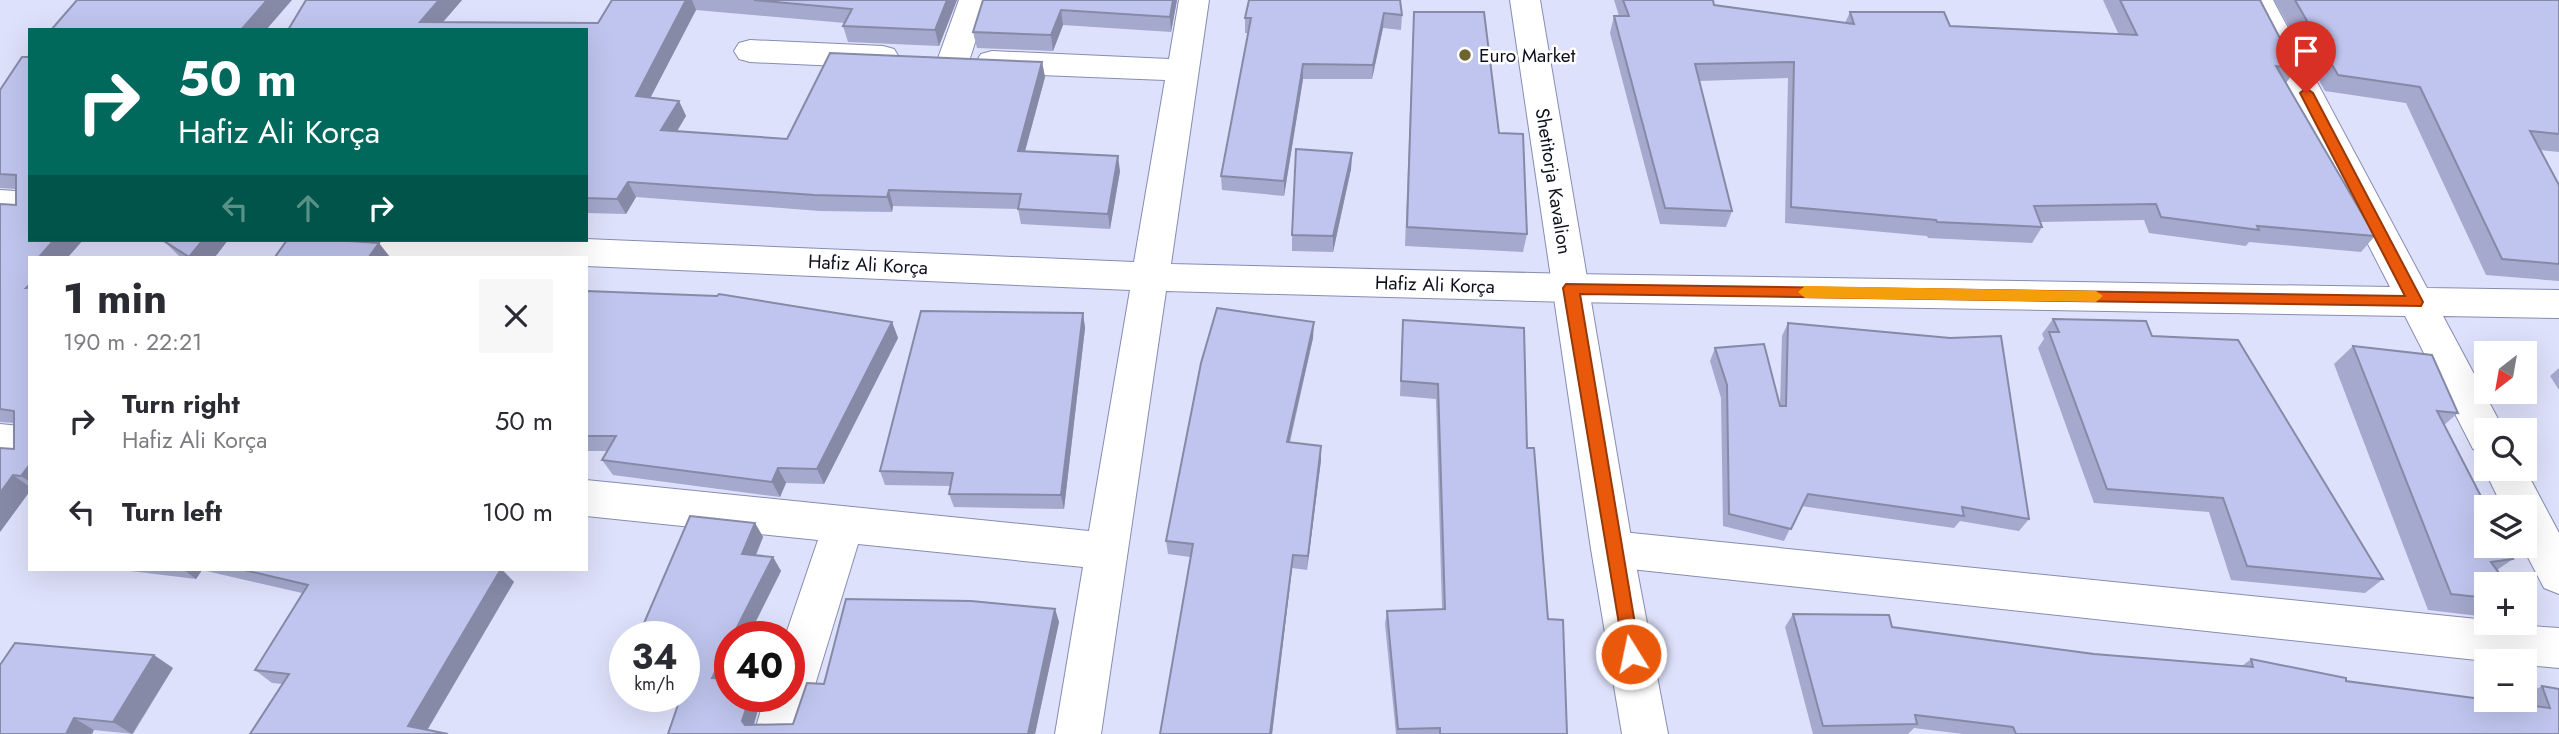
<!DOCTYPE html>
<meta charset="utf-8">
<style>
:root{--surface:#fff;--page:#f7f7f7;--text:#2b2b33;--muted:#7c7c81}
body{margin:0;font-family:Jost,sans-serif;background:var(--page);color:var(--text);height:100vh;display:flex;flex-direction:column;font-size:26px;white-space:nowrap}
*{box-sizing:border-box;margin:0}
p{font-size:23px;color:var(--muted)}
.icon{flex:none;width:38px;height:38px;fill:none;stroke:currentColor;stroke-width:2;stroke-linecap:round;stroke-linejoin:round}
.map{position:relative;flex:1;overflow:hidden}
.drawer{position:absolute;left:28px;top:256px;width:560px;height:315px;display:flex;flex-direction:column;background:var(--surface);border-radius:0px;box-shadow:0 7px 28px #0002}
.drawer>*{flex:none}
.top-card{position:absolute;left:28px;top:28px;width:560px;height:214px;border-radius:0px;box-shadow:0 7px 28px #0002;background:#00695c;color:#fff;overflow:hidden}
.needle{width:46px;rotate:211deg}
.fabs{position:absolute;left:2474px;top:341px;display:grid;gap:14px}
.fabs a{display:grid;place-items:center;width:63px;height:63px;border-radius:0px;background:var(--surface);box-shadow:0 7px 28px #0002;font-size:35px}
.speed{position:absolute;left:609px;top:621px;display:flex;gap:14px;font-size:35px;font-weight:700;text-align:center}
.speed>*{display:grid;place-content:center;width:91px;height:91px;border-radius:50%;background:var(--surface);box-shadow:0 7px 28px #0002;line-height:1}
.speed small{font-size:18px;font-weight:400}
.speed .limit{border:10px solid #d22;background:#fff;color:#111}
.pin{position:absolute;display:grid;place-items:center;width:60px;height:60px;color:#fff;margin:-72px -30px;border-radius:50% 50% 50% 0;rotate:-45deg;box-shadow:0 0 7px #0007}
.pin .icon{rotate:45deg}
.me{position:absolute;width:77px;margin:-38px;rotate:350deg;stroke-linejoin:round;filter:drop-shadow(0 0 5px #0008)}
.turn{display:flex;align-items:center;gap:24px;height:147px;padding:0 35px;font-size:32px}
.turn .icon{width:91px;height:91px;stroke-width:2.5}
.turn b{display:block;font-size:49px;line-height:60px}
.lanes{display:flex;align-items:center;height:66px;padding:0 35px;background:#0003;justify-content:center;gap:35px;direction:ltr}
.lanes .off{opacity:.35}
.round{display:grid;place-items:center;flex:none;width:74px;height:74px;border-radius:0px;background:var(--page)}
.summary{display:flex;align-items:center;justify-content:space-between;height:119px;padding:0 35px}
h1{font-size:42px;font-weight:700;line-height:52px}
ul{padding:0;list-style:none}
li{display:flex;align-items:center;gap:21px;height:91px;padding:0 35px}
li div{flex:1}
li b{display:block;font-size:26px}
li em{font-style:normal}
.map>svg:first-child{display:block}
.lines{fill:none;stroke-linecap:round;stroke-linejoin:round}
.street-casing{stroke:#878cb2;stroke-width:2}
.secondary-casing{stroke:#878cb2;stroke-width:2}
.street{fill:#fff;fill-rule:evenodd}
.secondary{fill:#fff;fill-rule:evenodd}
.wall{fill:#a4a9cd}
.shaded-wall{fill:#868aa7}
.building{fill:#bfc5ee;stroke:#868aa7;stroke-width:2}
.route{fill:#ea580c;stroke:#983908;stroke-width:2}
.slow{fill:#f59e0b}
.poi-dot{fill:#6e6431;stroke:#fff;stroke-width:2.5}
.labels{text-anchor:middle;stroke-width:5;stroke-linejoin:round;paint-order:stroke}
.poi-label{font-size:19px;fill:#0e0f1d;stroke:#fff;text-anchor:start}
.street-label{font-size:19px;fill:#0e0f1d;stroke:#fff}
</style>
<div class="map">
<svg width="2559" height="734" viewBox="0 0 2559 734">
<rect width="100%" height="100%" fill="#dee1fb"/>
<g class="lines">
<defs>
<g id="street">
<polygon points="959,0 989,0 969,61 964,69 953,72 942,69 937,61"/>
<polygon points="1179,0 1209,0 1171,264 1571,274 2390,287 2243,0 2273,0 2427,288 2559,290 2559,318 2443,316 2504,430 2487,430 2487,453 2473,449 2405,316 1571,302 1166,291 1101,734 1055,734 1083,567 858,544 800,734 754,734 765,696 789,696 789,637 785,637 818,540 586,516 586,480 1089,531 1130,290 586,266 586,257 398,257 311,253 298,249 293,240 586,239 1134,262 1165,80 992,73 981,70 976,62 981,54 992,51 1169,59"/>
<polygon points="750,40 883,46 894,49 899,57 894,65 883,68 750,62 739,59 734,51 739,43"/>
<polygon points="0,190 30,192 30,218 0,216"/>
<polygon points="0,424 30,427 30,461 0,458"/>
<polygon points="2487,463 2487,469 2525,469 2559,533 2559,594 2544,588 2522,546 2525,546 2525,508 2503,508 2484,469"/>
<polygon points="1612,531 2487,620 2487,623 2559,628 2559,668 2525,665 2525,662 2495,662 1612,567 1597,562 1591,549 1597,536"/>
</g>
<polygon id="secondary" points="1510,0 1540,0 1633,549 1668,734 1622,734 1591,549"/>
</defs>
<!-- street casing -->
<use href="#street" class="street-casing"/>
<!-- secondary casing -->
<use href="#secondary" class="secondary-casing"/>
<!-- street -->
<use href="#street" class="street"/>
<!-- secondary -->
<use href="#secondary" class="secondary"/>
</g>
<!-- wall -->
<g class="wall">
<polygon points="462,0 443,22 598,23 612,0 957,0 939,46 848,42 843,26 845,23 696,10 650,98 679,101 686,116 677,131 787,139 1042,62 1045,77 1025,151 1120,171 1110,229 1021,224 1018,209 893,206 892,212 820,211 636,197 626,214 586,213 586,30 288,30"/>
<polygon points="983,0 1177,0 1171,32 1063,25 1053,51 977,48 973,32"/>
<polygon points="1249,0 1402,15 1401,30 1383,28 1372,79 1303,79 1284,196 1222,190 1221,176 1248,33 1245,33 1245,18"/>
<polygon points="1614,0 1713,0 1714,5 1845,23 1850,12 1950,26 2119,35 2103,0 2260,0 2296,69 2286,83 2375,236 2361,252 2249,242 2246,246 2149,233 2144,220 2041,222 2042,227 2032,243 1928,238 1927,236 1785,223 1788,78 1699,81 1732,211 1726,227 1660,224 1610,33 1614,16 1619,16"/>
<polygon points="2274,0 2559,0 2559,152 2540,150 2559,185 2559,281 2486,275 2406,103 2325,91"/>
<polygon points="1414,12 1499,133 1527,234 1523,252 1405,246 1413,31"/>
<polygon points="0,90 30,240 83,240 68,257 30,257 30,491 0,532 14,449 14,423 0,422 0,204 16,205 16,189 0,188"/>
<polygon points="1352,153 1351,169 1333,252 1292,251 1292,235"/>
<polygon points="165,240 228,240 215,257 180,257 164,241"/>
<polygon points="586,291 892,322 898,338 824,484 786,483 780,497 613,475 602,460 607,451 586,451"/>
<polygon points="1083,313 1085,328 1064,509 954,507 949,494 950,486 885,485 880,471"/>
<polygon points="2053,319 2152,336 2383,579 2365,593 2231,580 2209,512 2094,503 2038,348 2044,339 2042,334"/>
<polygon points="1403,320 1527,448 1548,619 1567,734 1396,734 1385,624 1387,611 1442,609 1436,399 1400,396 1402,336"/>
<polygon points="1788,323 2029,519 2019,531 1960,521 1954,528 1801,506 1784,541 1723,526 1721,398 1710,361 1715,348 1780,406 1782,336"/>
<polygon points="1313,338 1290,442 1321,446 1321,460 1307,570 1292,568 1272,734 1160,734 1190,557 1168,554 1166,541"/>
<polygon points="2353,346 2458,413 2444,425 2513,559 2497,570 2487,584 2487,617 2428,610 2334,364"/>
<polygon points="2559,368 2559,390 2550,376"/>
<polygon points="755,523 763,537 756,556 773,557 781,571 748,637 730,637 730,673 727,678 730,696 762,696 754,725 793,724 824,684 1055,609 1059,622 1035,734 668,734 679,702 628,696 684,696"/>
<polygon points="114,569 502,569 514,582 250,734 283,684 272,683 255,670 302,593 202,570 196,579"/>
<polygon points="1793,614 2094,654 2242,666 2251,659 2346,681 2523,705 2522,700 2525,700 2525,695 2542,686 2559,734 1963,734 1914,728 1908,734 1813,734 1785,627"/>
<polygon points="173,668 133,734 94,730 0,734"/>
<polygon points="625,668 625,692 618,684"/>
</g>
<!-- shaded-wall -->
<g class="shaded-wall">
<polygon points="267,0 292,0 266,30 241,30"/>
<polygon points="439,0 462,0 436,30 420,22"/>
<polygon points="686,0 692,0 696,10 643,112 636,96"/>
<polygon points="947,0 957,0 939,46 935,30"/>
<polygon points="1173,0 1177,0 1171,32 1170,17"/>
<polygon points="1061,10 1063,25 1053,51 1051,35"/>
<polygon points="1384,13 1383,28 1372,79 1373,65"/>
<polygon points="1042,62 1045,77 1021,166 1018,151"/>
<polygon points="1303,64 1303,79 1284,196 1284,181"/>
<polygon points="679,101 686,116 668,146 661,130"/>
<polygon points="1352,153 1351,169 1333,252 1333,236"/>
<polygon points="1118,156 1120,171 1110,229 1108,214"/>
<polygon points="628,182 636,197 626,214 617,199"/>
<polygon points="889,190 893,206 892,212 887,197"/>
<polygon points="54,240 83,240 68,257 39,257"/>
<polygon points="203,240 228,240 215,257 189,257"/>
<polygon points="379,243 390,257 369,257"/>
<polygon points="1083,313 1085,328 1064,509 1061,495"/>
<polygon points="892,322 898,338 824,484 817,469"/>
<polygon points="1314,322 1313,338 1286,456 1287,442"/>
<polygon points="1321,446 1321,460 1307,570 1308,556"/>
<polygon points="30,464 30,482 21,476"/>
<polygon points="778,468 786,483 780,497 772,482"/>
<polygon points="13,475 30,487 30,491 0,532 0,493"/>
<polygon points="755,523 763,537 750,568 742,554"/>
<polygon points="1293,555 1292,568 1272,734 1270,734"/>
<polygon points="773,557 781,571 748,637 732,637"/>
<polygon points="183,569 201,569 202,570 196,579"/>
<polygon points="501,569 514,582 425,734 408,726"/>
<polygon points="1055,609 1059,622 1035,734 1028,734"/>
<polygon points="730,642 730,673 721,690 712,678"/>
<polygon points="154,655 173,668 132,734 113,722"/>
<polygon points="750,696 762,696 751,733 742,721"/>
<polygon points="74,718 94,730 92,734 66,734"/>
</g>
<!-- building -->
<g class="building">
<polygon points="77,0 267,0 241,30 51,30"/>
<polygon points="306,0 439,0 420,22 598,23 612,0 686,0 636,96 679,101 661,130 787,139 830,53 1042,62 1018,151 1118,156 1108,214 1018,209 1021,194 889,190 887,197 814,195 628,182 617,199 586,198 586,30 288,30"/>
<polygon points="754,0 947,0 935,30 843,26 852,9"/>
<polygon points="983,0 1173,0 1170,17 1061,10 1051,35 973,32"/>
<polygon points="1249,0 1400,0 1402,15 1384,13 1373,65 1303,64 1284,181 1221,176 1251,18 1245,18"/>
<polygon points="1623,0 1713,0 1714,5 1854,24 1850,12 1944,12 1950,26 2137,35 2120,0 2260,0 2296,69 2276,66 2375,236 2257,226 2259,230 2161,217 2156,204 2034,206 2042,227 1937,222 1936,220 1791,207 1794,62 1695,64 1732,211 1665,208 1614,16 1629,16"/>
<polygon points="2295,0 2559,0 2559,134 2530,131 2559,185 2559,264 2502,259 2420,87 2338,75"/>
<polygon points="1414,12 1484,12 1499,133 1523,134 1527,234 1407,227"/>
<polygon points="30,54 30,240 54,240 39,257 30,257 30,284 26,288 30,288 30,464 21,476 13,475 0,493 0,448 14,449 14,411 0,409 0,204 16,205 16,175 0,174 0,90 22,57 28,57"/>
<polygon points="1296,149 1352,153 1333,236 1292,235"/>
<polygon points="165,240 203,240 189,257 164,241"/>
<polygon points="287,240 334,240 379,243 369,257 275,257"/>
<polygon points="586,291 717,296 719,294 892,322 817,469 778,468 772,482 602,460 616,436 586,436"/>
<polygon points="1217,308 1314,322 1287,442 1321,446 1308,556 1293,555 1270,734 1160,734 1193,544 1166,541 1201,363"/>
<polygon points="921,311 1083,313 1061,495 949,494 953,473 880,471"/>
<polygon points="2053,319 2146,321 2152,336 2238,340 2383,579 2247,566 2223,498 2107,489 2049,332 2059,332"/>
<polygon points="1403,320 1524,328 1527,448 1534,448 1548,619 1563,620 1567,734 1440,734 1440,728 1398,729 1387,611 1445,609 1438,384 1401,381"/>
<polygon points="1788,323 1950,338 2001,336 2029,519 1962,507 1964,516 1808,494 1791,529 1729,514 1727,385 1715,348 1764,344 1780,406 1786,406"/>
<polygon points="2353,346 2432,355 2458,413 2437,411 2487,508 2487,546 2506,546 2513,559 2491,562 2507,584 2487,584 2487,598 2451,594"/>
<polygon points="690,516 755,523 742,554 773,557 732,637 730,637 730,642 712,678 730,679 730,696 750,696 742,721 745,725 793,724 807,683 824,684 846,599 971,601 1055,609 1028,734 668,734 681,696 684,696 684,637 638,637"/>
<polygon points="240,569 501,569 408,726 448,734 250,734 289,674 255,670 308,585"/>
<polygon points="1793,614 1889,615 1892,627 2094,654 2253,667 2251,659 2346,678 2346,681 2550,708 2542,686 2559,689 2559,734 2016,734 2013,727 1915,715 1917,724 1823,726"/>
<polygon points="15,643 154,655 113,722 74,718 66,734 0,734 0,665"/>
<polygon points="625,668 625,685 618,684"/>
</g>
<!-- route -->
<polygon class="route" points="2306,88 2313,93 2423,302 2421,306 1580,294 1640,654 1637,660 1631,663 1625,660 1563,288 1566,284 2405,296 2300,93"/>
<!-- slow -->
<polygon class="slow" points="1805,286 2096,291 2103,296 2096,302 1805,298 1798,292"/>
<!-- markers -->
<circle class="poi-dot" cx="1465" cy="55" r="7"/>
<g class="labels">
<!-- poi labels -->
<g class="poi-label">
<text x="1479" y="62">Euro Market</text>
</g>
<!-- street labels -->
<g class="street-label">
<text transform="translate(1554 181) rotate(81)" y="7">Shetitorja Kavalion</text>
<text transform="translate(868 264) rotate(3)" y="7">Hafiz Ali Korça</text>
<text transform="translate(1435 284) rotate(2)" y="7">Hafiz Ali Korça</text>
</g>
</g>
</svg>
<div class="fabs">
<a><svg class="needle" viewBox="-14 -14 28 28"><path d="M0-13l5 13h-10z" fill="#e53935"/><path d="M0 13l5-13h-10z" fill="#7c7c81"/></svg></a>
<a><svg class="icon" aria-label="search" viewBox="0 0 24 24"><circle cx="10" cy="10" r="6"/><path d="M15 15l6 6"/></svg></a>
<a><svg class="icon" aria-label="layers" viewBox="0 0 24 24"><path d="M12 4l9 5-9 5-9-5zM3 14l9 5 9-5"/></svg></a>
<a>+</a>
<a>−</a>
</div>
<div class="speed"><div>34<small>km/h</small></div><div class="limit">40</div></div>
<div class="pin" style="left:2306px;top:93px;background:#d93025"><svg class="icon" aria-label="arrive" viewBox="0 0 24 24"><path d="M6 21V4h12l-3 4 3 4H6"/></svg></div>
<svg class="me" style="left:1631px;top:654px" viewBox="-20 -20 40 40"><circle r="17" fill="#ea580c" stroke="#fff" stroke-width="3"/><path d="M0-11L8 9 0 5-8 9z" fill="#fff"/></svg>
<div class="top-card">
<div class="turn"><svg class="icon" aria-label="right" viewBox="0 0 24 24"><path d="M7 20v-9h11M14 6l5 5-5 5"/></svg><div><b>50 m</b>Hafiz Ali Korça</div></div>
<div class="lanes"><svg class="icon off" aria-label="left" viewBox="0 0 24 24"><path d="M17 20v-9H6M10 6l-5 5 5 5"/></svg><svg class="icon off" aria-label="ahead" viewBox="0 0 24 24"><path d="M12 20V5M6 11l6-6 6 6"/></svg><svg class="icon" aria-label="right" viewBox="0 0 24 24"><path d="M7 20v-9h11M14 6l5 5-5 5"/></svg></div>
</div>
<section class="drawer">
<div class="summary"><div><h1>1 min</h1><p>190 m · 22:21</p></div><a class="round"><svg class="icon" aria-label="close" viewBox="0 0 24 24"><path d="M6 6l12 12M18 6L6 18"/></svg></a></div>
<ul>
<li><svg class="icon" aria-label="right" viewBox="0 0 24 24"><path d="M7 20v-9h11M14 6l5 5-5 5"/></svg><div><b>Turn right</b><p>Hafiz Ali Korça</p></div><em>50 m</em></li>
<li><svg class="icon" aria-label="left" viewBox="0 0 24 24"><path d="M17 20v-9H6M10 6l-5 5 5 5"/></svg><div><b>Turn left</b></div><em>100 m</em></li>
</ul>
</section>
</div>
